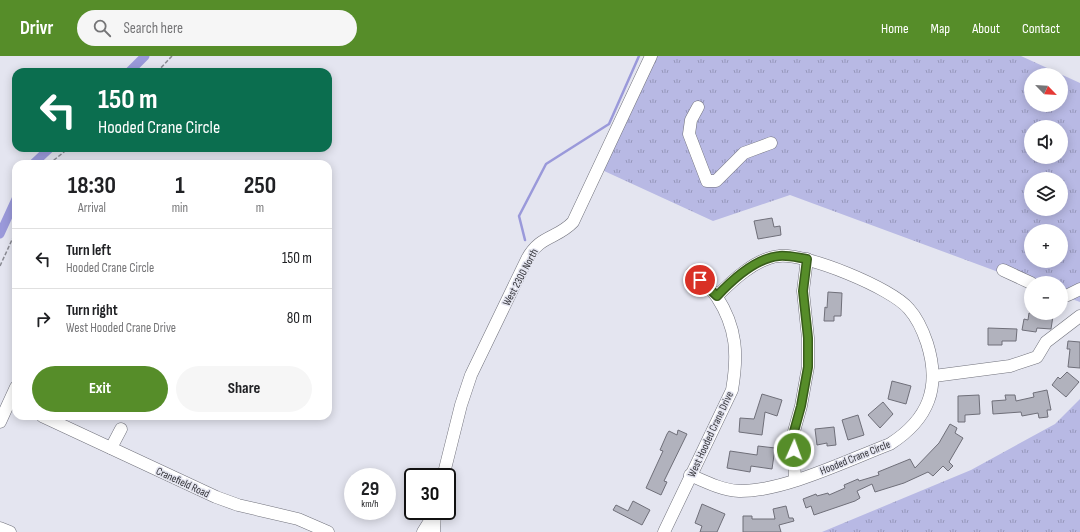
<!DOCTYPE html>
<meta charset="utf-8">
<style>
:root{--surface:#fff;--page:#f6f6f6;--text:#202124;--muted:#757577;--line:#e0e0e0;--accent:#568d29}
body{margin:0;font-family:"Sofia Sans Condensed",sans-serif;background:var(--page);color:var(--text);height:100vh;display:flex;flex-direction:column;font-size:15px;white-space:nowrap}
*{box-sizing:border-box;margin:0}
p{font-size:13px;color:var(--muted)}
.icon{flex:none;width:22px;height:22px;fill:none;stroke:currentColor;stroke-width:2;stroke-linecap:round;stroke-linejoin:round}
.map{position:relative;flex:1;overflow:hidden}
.drawer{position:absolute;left:12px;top:104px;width:320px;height:260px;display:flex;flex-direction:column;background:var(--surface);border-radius:12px;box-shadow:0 2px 10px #0003}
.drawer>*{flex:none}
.top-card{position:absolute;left:12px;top:12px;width:320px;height:84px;border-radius:12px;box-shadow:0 2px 10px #0003;background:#0b6e4f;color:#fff;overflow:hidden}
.needle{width:26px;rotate:115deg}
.controls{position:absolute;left:1024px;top:12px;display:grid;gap:8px}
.controls a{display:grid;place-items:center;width:44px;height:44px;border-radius:50%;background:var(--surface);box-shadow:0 2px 10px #0003;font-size:20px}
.speed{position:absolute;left:344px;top:412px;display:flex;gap:8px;font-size:20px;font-weight:700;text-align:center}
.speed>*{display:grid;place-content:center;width:52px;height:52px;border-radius:50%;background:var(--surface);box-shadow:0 2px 10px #0003;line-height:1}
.speed small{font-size:10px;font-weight:400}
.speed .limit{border:2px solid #111;border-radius:6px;background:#fff;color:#111}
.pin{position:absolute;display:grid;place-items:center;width:34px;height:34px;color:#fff;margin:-17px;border:2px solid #fff;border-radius:50%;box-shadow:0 1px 4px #0007}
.me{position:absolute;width:44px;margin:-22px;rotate:2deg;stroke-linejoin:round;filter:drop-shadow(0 0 3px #0008)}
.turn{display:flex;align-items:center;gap:14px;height:84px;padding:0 20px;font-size:18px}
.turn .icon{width:52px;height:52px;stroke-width:2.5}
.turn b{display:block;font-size:28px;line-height:34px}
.eta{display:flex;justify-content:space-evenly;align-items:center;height:68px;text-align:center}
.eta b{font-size:24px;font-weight:700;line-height:28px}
.cta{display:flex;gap:8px;margin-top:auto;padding:8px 20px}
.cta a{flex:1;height:46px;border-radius:24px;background:var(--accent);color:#fff;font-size:16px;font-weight:700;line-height:46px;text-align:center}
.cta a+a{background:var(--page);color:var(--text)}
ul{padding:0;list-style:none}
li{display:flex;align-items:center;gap:12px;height:60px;padding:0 20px;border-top:1px solid var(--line)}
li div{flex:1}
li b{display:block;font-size:15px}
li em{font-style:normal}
header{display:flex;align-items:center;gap:24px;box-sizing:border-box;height:56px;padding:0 20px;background:var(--accent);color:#fff}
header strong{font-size:19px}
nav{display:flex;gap:22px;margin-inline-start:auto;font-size:14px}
.search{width:280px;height:36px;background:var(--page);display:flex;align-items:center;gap:10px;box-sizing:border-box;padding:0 14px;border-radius:22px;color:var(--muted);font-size:15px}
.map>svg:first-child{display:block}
.grass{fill:url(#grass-tufts);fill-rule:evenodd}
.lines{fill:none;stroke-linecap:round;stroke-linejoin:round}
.stream{stroke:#9a99da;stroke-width:2.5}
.canal{stroke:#9a99da;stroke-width:9}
.building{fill:#b1b2bd;stroke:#6f6f79}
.minor-casing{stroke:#70717b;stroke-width:13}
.path{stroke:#8a8b93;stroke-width:1.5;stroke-dasharray:4 2;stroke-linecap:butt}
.minor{stroke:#fff;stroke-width:12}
.route-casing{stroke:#385c1b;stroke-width:10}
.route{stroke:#568d29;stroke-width:7}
.labels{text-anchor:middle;stroke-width:3;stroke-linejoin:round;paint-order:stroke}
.street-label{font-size:11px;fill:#333338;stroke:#e4e5f0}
</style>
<header>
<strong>Drivr</strong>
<div class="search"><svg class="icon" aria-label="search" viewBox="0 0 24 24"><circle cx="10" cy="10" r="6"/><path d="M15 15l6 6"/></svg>Search here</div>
<nav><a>Home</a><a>Map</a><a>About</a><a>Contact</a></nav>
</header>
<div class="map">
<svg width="1080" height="476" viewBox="0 0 1080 476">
<defs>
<pattern id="grass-tufts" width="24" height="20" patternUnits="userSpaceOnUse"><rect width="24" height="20" fill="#b8b9e4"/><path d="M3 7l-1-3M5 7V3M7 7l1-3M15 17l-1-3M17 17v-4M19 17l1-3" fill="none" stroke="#9697ba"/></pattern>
</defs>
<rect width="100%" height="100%" fill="#e4e5f0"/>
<!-- grass -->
<g class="grass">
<path d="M656 0H1021L1080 27V246L1061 239V227L1031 228 790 139 713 165 602 114ZM1031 19H1061V49H1031ZM1031 71H1061V101H1031ZM1031 123H1061V153H1031ZM1031 175H1061V205H1031Z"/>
<polygon points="1080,343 1080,476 822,476 971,414 1055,368"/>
</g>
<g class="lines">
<!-- stream -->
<polyline class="stream" points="525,184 519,160 546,108 609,68 639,0"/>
<!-- canal -->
<g class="canal">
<polyline points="129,16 145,0"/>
<polyline points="33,108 50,92"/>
<polyline points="0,178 16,143"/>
</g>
</g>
<!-- building -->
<g class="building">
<polygon points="772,162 774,171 780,170 781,179 758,183 754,165"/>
<polygon points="828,236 842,237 841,260 834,260 834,265 824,265 825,251 827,252"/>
<polygon points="1029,257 1053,260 1051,273 1037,272 1036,276 1022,274 1024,263 1028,264"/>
<polygon points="988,272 1017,273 1016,285 1002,285 1002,289 988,289"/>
<polygon points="1068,285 1080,286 1080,312 1068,311 1070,293 1067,293"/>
<polygon points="1067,316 1079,326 1066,341 1052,329 1058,321 1060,323"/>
<polygon points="892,325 911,330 906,348 888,343"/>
<polygon points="1047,334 1051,354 1047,354 1048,361 1039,362 1038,357 1022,360 1021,356 993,358 992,345 1006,344 1005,339 1015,339 1016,345 1034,341 1033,337"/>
<polygon points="762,338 782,344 777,360 765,356 762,379 739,376 740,362 754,363"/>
<polygon points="979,339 980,358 965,359 965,366 958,366 958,340"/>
<polygon points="883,346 893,358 880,372 868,359"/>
<polygon points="858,359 864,379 848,384 842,364"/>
<polygon points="950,368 957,372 955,377 963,382 949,406 953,410 948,415 943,410 933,420 928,416 904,427 875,436 872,428 857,435 860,442 855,445 814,459 811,450 806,452 803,443 816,438 817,440 828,437 829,439 845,432 844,429 858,423 859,425 879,419 878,416 910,403 915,412 939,387"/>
<polygon points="834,371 836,389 827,390 827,387 817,389 815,373"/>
<polygon points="678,374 687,378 664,425 667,426 661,439 646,432 663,395 660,394 667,378 669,375 677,379"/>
<polygon points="758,390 775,392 772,413 751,410 750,416 727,412 730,395 757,399"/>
<polygon points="633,445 650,454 642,469 613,454 616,449 628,455"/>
<polygon points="702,448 725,458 717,476 700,476 702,470 695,467"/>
<polygon points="786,450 789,462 793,462 794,465 779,469 781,476 743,476 743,460 752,460 752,463 775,463 773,453"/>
</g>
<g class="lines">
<defs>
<g id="minor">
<polyline points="698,51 691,64 689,78 707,125 716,125 744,97 771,87"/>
<polyline points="1003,214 1031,227"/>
<polyline points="1061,240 1068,239 1080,233"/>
<polyline points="934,320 1010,310 1037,301 1046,286 1080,260"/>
<polyline points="42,360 216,441 238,449 298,463 328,476"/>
<polyline points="0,366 16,331"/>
<polyline points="111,392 121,373"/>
<path d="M690 419C706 426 722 434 739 435 783 436 848 404 890 388 929 363 941 331 927 287 923 275 918 263 909 253 892 232 806 197 779 200 756 202 732 225 717 240"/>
<path d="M443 421 461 349 471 319 527 203C540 179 557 183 573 166L651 0"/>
<polyline points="795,424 793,379 801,350 808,311 808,282 803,235 807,203"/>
<polyline points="0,472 10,476"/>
<polyline points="423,476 433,460"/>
<polyline points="434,476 435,455"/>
<path d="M664 476 732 334C738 299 737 272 717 241 711 232 700 224 692 217"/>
</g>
</defs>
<!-- minor casing -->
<use href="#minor" class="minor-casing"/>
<!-- path -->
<g class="path">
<polyline points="157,16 172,0"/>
<polyline points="49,108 69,92"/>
<polyline points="0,210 16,175"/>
</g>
<!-- minor -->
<use href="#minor" class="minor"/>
</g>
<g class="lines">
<defs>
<path id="route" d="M700 224 717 240C732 224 756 202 779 200 788 199 799 202 807 203L803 235 808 282V311L801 350 793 379 794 394"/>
</defs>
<!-- route casing -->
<use href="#route" class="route-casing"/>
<!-- route -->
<use href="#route" class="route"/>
</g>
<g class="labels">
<!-- street labels -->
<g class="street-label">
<text transform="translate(520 221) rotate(-62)" y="4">West 2300 North</text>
<text transform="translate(710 378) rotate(-65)" y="4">West Hooded Crane Drive</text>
<text transform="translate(855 401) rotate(-22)" y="4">Hooded Crane Circle</text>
<text transform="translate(183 426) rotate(25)" y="4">Cranefield Road</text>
</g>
</g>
</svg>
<div class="controls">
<a><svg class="needle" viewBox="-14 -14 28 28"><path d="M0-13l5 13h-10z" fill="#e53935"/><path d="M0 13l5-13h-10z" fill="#757577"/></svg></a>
<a><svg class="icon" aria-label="sound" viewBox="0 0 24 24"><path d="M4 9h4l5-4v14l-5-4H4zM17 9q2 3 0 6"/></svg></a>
<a><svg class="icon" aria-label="layers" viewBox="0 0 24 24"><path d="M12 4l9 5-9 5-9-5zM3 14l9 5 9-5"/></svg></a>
<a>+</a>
<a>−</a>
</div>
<div class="speed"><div>29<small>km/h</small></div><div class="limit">30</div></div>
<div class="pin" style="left:700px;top:224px;background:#d93025"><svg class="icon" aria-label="arrive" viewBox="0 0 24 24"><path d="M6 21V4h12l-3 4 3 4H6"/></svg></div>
<svg class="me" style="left:794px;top:394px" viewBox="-20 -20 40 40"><circle r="17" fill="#568d29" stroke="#fff" stroke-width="3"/><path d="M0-11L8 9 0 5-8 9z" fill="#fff"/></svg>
<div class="top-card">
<div class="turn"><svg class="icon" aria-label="left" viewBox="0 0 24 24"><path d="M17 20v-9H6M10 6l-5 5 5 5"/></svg><div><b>150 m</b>Hooded Crane Circle</div></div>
</div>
<section class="drawer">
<div class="eta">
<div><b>18:30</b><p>Arrival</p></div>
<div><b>1</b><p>min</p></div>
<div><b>250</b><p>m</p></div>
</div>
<ul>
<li><svg class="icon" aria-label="left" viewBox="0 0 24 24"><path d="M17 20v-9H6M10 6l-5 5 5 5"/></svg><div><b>Turn left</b><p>Hooded Crane Circle</p></div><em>150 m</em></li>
<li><svg class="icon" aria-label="right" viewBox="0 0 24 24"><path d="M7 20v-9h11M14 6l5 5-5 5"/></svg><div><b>Turn right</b><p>West Hooded Crane Drive</p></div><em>80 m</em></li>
</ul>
<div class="cta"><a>Exit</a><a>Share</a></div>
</section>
</div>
